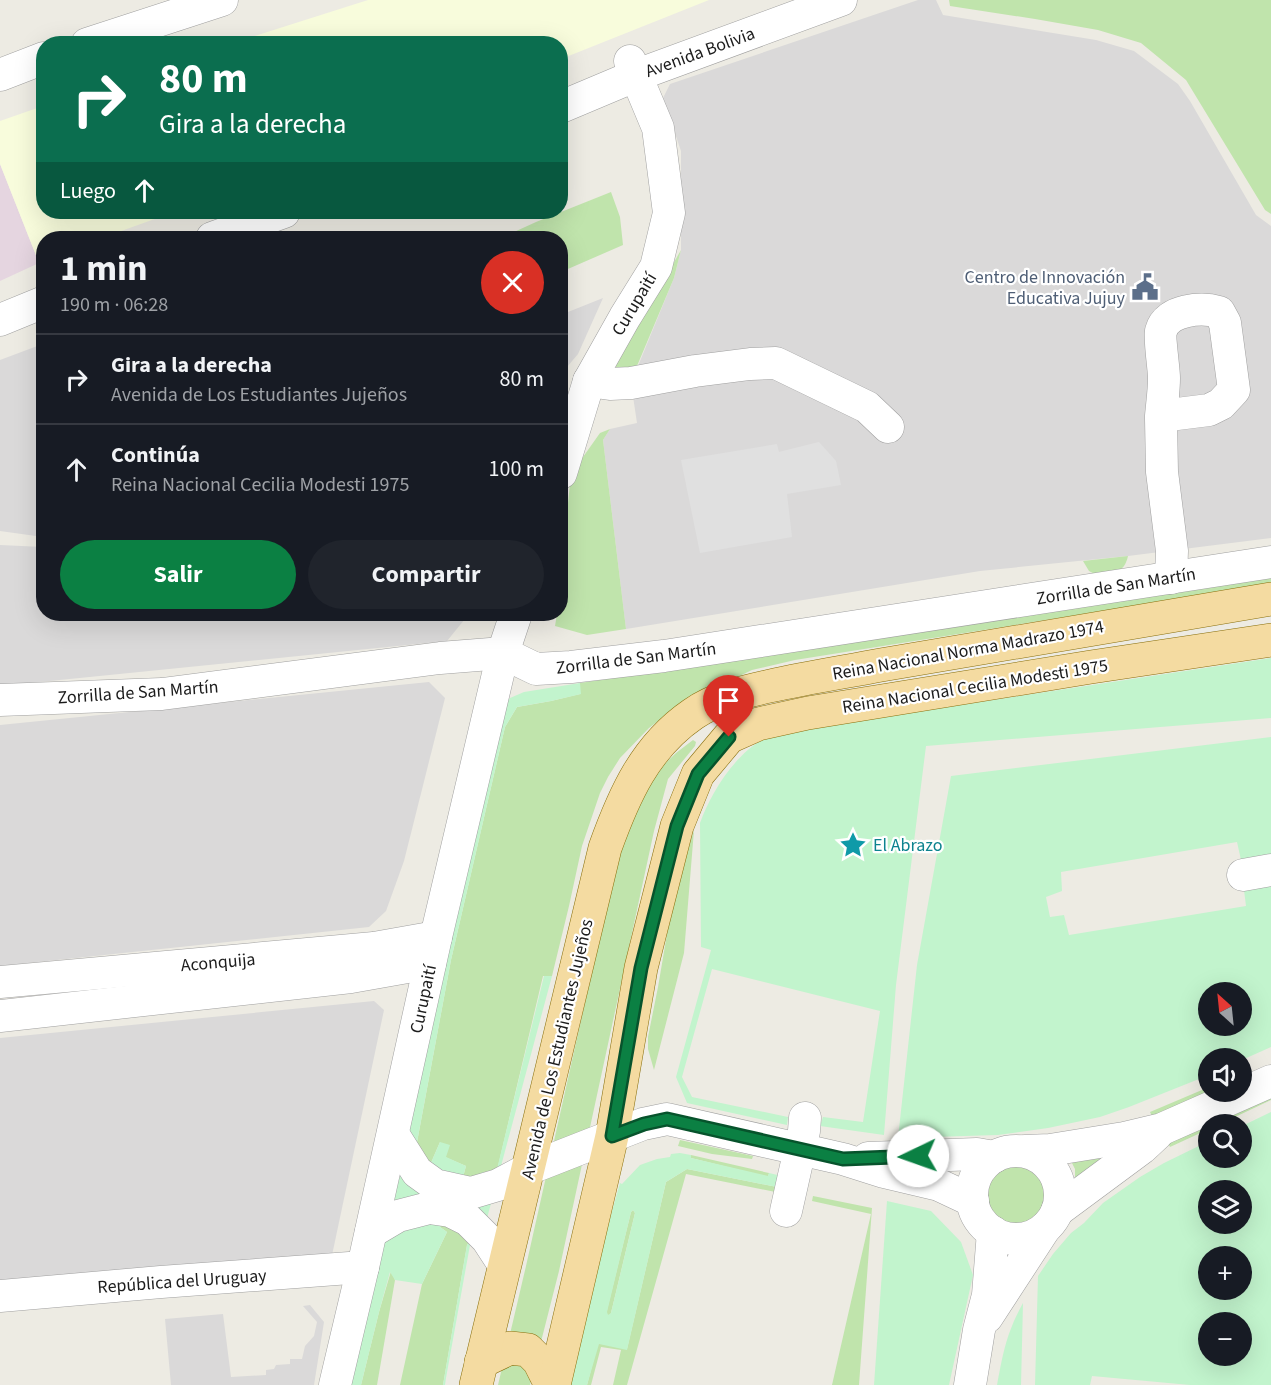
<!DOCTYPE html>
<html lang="es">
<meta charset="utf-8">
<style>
:root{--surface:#171b24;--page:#20242c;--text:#f1f3f6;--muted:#9ea1a6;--line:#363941;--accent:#0b8043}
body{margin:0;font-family:"Source Sans 3",sans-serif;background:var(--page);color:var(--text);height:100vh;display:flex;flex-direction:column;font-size:22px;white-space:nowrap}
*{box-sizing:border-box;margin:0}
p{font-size:20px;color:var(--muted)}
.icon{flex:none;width:33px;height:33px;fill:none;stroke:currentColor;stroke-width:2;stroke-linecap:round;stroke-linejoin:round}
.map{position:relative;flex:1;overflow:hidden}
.panel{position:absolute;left:36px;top:231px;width:532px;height:390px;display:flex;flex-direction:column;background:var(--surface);border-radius:24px;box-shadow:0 6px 24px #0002}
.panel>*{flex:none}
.hud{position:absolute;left:36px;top:36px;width:532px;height:183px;border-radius:24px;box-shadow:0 6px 24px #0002;background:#0b6e4f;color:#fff;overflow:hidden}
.needle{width:39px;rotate:333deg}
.buttons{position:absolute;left:1198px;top:982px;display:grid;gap:12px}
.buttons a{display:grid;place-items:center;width:54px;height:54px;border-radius:50%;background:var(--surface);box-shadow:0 6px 24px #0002;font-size:30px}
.pin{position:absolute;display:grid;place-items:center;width:51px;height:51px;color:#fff;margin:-62px -26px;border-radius:50% 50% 50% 0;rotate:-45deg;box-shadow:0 0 6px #0007}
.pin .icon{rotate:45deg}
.me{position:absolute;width:66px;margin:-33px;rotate:267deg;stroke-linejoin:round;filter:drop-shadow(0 0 4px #0008)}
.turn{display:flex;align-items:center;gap:21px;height:126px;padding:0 24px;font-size:27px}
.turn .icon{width:78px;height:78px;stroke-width:2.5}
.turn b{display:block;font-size:42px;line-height:51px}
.then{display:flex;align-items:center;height:57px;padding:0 24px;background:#0003;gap:12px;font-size:22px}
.round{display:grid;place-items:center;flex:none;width:63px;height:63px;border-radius:32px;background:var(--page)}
.overview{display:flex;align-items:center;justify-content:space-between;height:102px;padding:0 24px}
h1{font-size:36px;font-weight:700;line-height:45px}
.action{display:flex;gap:12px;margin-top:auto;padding:12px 24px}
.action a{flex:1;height:69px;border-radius:36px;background:var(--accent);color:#fff;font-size:24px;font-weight:700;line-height:69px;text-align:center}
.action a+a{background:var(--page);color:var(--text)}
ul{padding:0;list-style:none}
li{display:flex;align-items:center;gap:18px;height:90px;padding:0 24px;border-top:2px solid var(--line)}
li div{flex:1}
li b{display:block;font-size:22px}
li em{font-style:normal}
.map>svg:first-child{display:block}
.residential{fill:#dad9d9}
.industrial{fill:#e5d5e0}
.education{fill:#f8fcdc}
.grass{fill:#c0e4ac}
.park{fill:#c2f4cd;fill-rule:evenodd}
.parking{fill:#e0e0e0}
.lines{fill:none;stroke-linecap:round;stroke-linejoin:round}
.minor-casing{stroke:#a0a0a0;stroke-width:33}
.major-casing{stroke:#896f0c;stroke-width:34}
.minor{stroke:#fff;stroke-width:32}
.major{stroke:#f4dba1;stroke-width:33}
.route-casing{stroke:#07532c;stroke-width:15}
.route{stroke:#0b8043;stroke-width:10}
.labels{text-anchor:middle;stroke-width:4.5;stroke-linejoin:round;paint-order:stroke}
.street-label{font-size:18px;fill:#1c1c1c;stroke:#fff}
.service-label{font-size:18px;fill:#4e5e75;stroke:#fff;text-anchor:end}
.culture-label{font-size:18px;fill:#0d838f;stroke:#fff;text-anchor:start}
</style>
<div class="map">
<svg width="1271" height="1385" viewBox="0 0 1271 1385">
<rect width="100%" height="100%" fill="#edebe3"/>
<!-- residential -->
<g class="residential">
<polygon points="918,0 936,0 943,15 1096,40 1134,51 1178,84 1190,101 1256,215 1271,226 1271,538 1128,556 980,571 626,629 603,440 610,429 637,423 631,383 674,278 681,250 681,151 663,98 670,84"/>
<polygon points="603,298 578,354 561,374 561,312 568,312"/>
<polygon points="40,345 44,358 43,537 0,531 0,360"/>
<polygon points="0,545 43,547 44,614 469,614 447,641 0,686"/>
<polygon points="429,682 445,698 404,861 386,911 369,927 0,966 0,725"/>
<polygon points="374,1001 384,1010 331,1260 0,1287 0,1038"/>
<polygon points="310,1305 324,1322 314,1385 171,1385 165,1319 223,1314 231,1377 266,1375 266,1370 274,1369 276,1365 290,1364 290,1359 302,1359 305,1346 314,1336 317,1322 303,1306"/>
</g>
<!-- industrial -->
<polygon class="industrial" points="0,164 39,263 0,281"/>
<!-- education -->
<g class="education">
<polygon points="368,0 709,0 561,59 561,44 233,43"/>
<polygon points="43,106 44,212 174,212 102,238 44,238 43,261 39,263 0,164 0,121"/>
</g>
<!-- grass -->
<g class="grass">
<polygon points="949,0 1271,0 1271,214 1265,210 1186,80 1141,43 1098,30 1035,19 950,6"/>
<polygon points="611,192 620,217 623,245 561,272 561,238 501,238 536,222"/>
<polygon points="681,250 674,278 629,385 614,371 618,360"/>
<polygon points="610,429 603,440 626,629 587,635 555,626 557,614 561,614 561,571 571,474 600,433"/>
<path d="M1128 556C1124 574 1114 572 1098 576L1089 571 1083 561Z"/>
<polygon points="1271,576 1271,584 795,660 752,670 678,706 649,728 620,758 608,777 600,793 582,846 569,906 552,976 543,976 485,1221 467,1245 443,1385 400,1385 422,1284 447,1232 440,1227 463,1177 466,1166 445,1157 440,1142 427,1172 412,1169 451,960 505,727 517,707 551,701 580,694 580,683"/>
<polygon points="693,740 696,742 695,746 668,779 654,831 559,1271 530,1385 498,1385 526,1266 621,842 648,780 676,753"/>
<polygon points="694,830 684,953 654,1070 648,1049 648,1037 658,987 673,899"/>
<polygon points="1209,1087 1209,1092 1152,1116 1150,1112"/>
<polygon points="1271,1095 1271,1100 1218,1125 1209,1125 1209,1129 1170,1147 1168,1143"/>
<polygon points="1128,1137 1075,1183 1075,1169 1068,1155"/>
<polygon points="680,1140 753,1156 752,1159 712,1154 678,1146"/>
<polygon points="691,1155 769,1173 768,1177 691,1158"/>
<path d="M1013 1163C1021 1164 1029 1165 1035 1170 1045 1179 1050 1196 1045 1208 1041 1217 1035 1223 1025 1225 991 1234 965 1175 1013 1163Z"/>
<polygon points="687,1169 797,1191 795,1196 686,1174 627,1385 613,1385 621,1350 601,1347 591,1385 587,1385 598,1343 627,1349 666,1182"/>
<polygon points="813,1196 872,1208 859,1385 832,1385 871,1214 812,1201"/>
<polygon points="633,1210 635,1213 611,1313 610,1315 608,1315 606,1314 631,1212"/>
<polygon points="391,1271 395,1280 377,1385 361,1385 379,1312"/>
</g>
<!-- park -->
<g class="park">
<path d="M1271 658V718L926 746 896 985 884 1135 820 1126 823 1117 863 1122 880 1011 712 969 682 1077 692 1097 788 1117 787 1125 687 1103 676 1077 711 950 701 947 700 823C711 792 738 749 770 736 780 732 792 731 802 729Z"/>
<polygon points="580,683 581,694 551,701 517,707 505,727 451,960 412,1169 427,1172 440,1142 450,1145 446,1157 466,1166 463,1177 440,1227 447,1232 422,1284 395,1280 390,1272 379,1312 361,1385 350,1385 371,1290 401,1171 423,1053 506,703 510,698 524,692"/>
<path d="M1271 737V855L1241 860 1237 842 1061 872 1062 891 1046 897 1050 917 1064 915 1069 935 1246 906 1244 890 1271 886V1047L1242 1060V1059H1209V1075L1129 1107 1100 1117 1048 1128 998 1135 898 1138 917 965 951 776ZM1209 993H1242V1026H1209Z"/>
<polygon points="544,976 552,976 486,1222 478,1238 470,1245 446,1378 445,1385 443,1385 467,1245 484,1221 468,1214 482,1172 496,1173"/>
<path d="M1271 1112V1385H1190L1092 1376 1090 1385H1035L1038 1276 1053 1254 1071 1233 1084 1223 1103 1203 1140 1177 1164 1163 1209 1141V1158H1242V1126ZM1209 1191H1242V1224H1209ZM1209 1257H1242V1290H1209ZM1209 1323H1242V1356H1209Z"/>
<path d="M680 1153 691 1155V1158L768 1176 769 1173 799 1180 797 1191 687 1169 666 1182 627 1350 599 1344 587 1385H566L590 1289 620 1183 622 1184 640 1165 657 1159 670 1157 671 1154ZM633 1210 635 1213 611 1313 608 1315 607 1312 631 1212Z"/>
<polygon points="887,1201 931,1211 961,1242 973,1275 949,1385 874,1385"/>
<path d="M1023 1303 1021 1385H997C1003 1352 1007 1332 1023 1303Z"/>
</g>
<!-- parking -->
<polygon class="parking" points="819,442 836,461 841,485 787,494 792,537 700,553 681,460 777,444 779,452"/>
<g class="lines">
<defs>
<g id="minor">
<polyline points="87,44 222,0"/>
<polyline points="0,75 44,58"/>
<polyline points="561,107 637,75 841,0"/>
<polyline points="212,238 284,212"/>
<polyline points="0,320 44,302"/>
<polyline points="589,381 610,384 631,383 695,371 750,364 776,363 867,407 888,427"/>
<path d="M1161 416 1209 410 1221 404 1234 390 1225 323 1219 312C1202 307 1167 309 1161 331 1159 338 1164 368 1164 378 1164 391 1162 404 1161 416V419L1162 472 1172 551 1171 578"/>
<polyline points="561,473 589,381 625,317 656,267 669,213 658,128 630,61"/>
<polyline points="0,700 162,694 440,658 503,653 536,669 571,667 664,656 1271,562"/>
<polyline points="1243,875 1271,870"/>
<polyline points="0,982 374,948 436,937"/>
<polyline points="0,1016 351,977 430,963"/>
<polyline points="393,1134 417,1172 435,1185 471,1193 498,1185 528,1169 643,1124 667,1119 843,1159 884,1172 939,1185 973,1201"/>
<polyline points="1025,1151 1050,1150 1124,1138 1162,1129 1271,1081"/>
<circle cx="1016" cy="1195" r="44"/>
<polyline points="868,1158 977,1154 994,1157"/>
<polyline points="786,1211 804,1131 805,1118"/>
<polyline points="1057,1211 1142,1148 1157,1134"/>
<polyline points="371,1232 398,1216 429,1208 450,1211 468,1220 487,1239 504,1265"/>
<polyline points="0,1296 161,1282 363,1267"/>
<polyline points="987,1317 1045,1228"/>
<polyline points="335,1385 363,1267 436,937 503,653 516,614"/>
<polyline points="970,1385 979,1330 988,1295 993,1232"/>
</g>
<g id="major">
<polyline points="481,1362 510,1348 528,1350 539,1361 551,1385"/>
<path d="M476 1385 605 848C624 795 645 747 693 714 716 698 743 692 770 686 806 678 844 672 881 665 1011 642 1141 620 1271 599"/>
<polyline points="554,1385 612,1136 641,968 677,826 698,774 729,737 758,724 808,713 1091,667 1271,640"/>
</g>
</defs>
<!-- minor casing -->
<use href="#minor" class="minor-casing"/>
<!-- major casing -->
<use href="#major" class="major-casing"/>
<!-- minor -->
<use href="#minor" class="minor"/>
<!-- major -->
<use href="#major" class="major"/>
</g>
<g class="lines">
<defs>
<polyline id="route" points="729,737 698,774 677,826 641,968 612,1136 644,1124 667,1119 843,1159 918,1156"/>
</defs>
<!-- route casing -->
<use href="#route" class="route-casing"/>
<!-- route -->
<use href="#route" class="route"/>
</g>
<!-- icons -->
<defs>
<symbol id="civic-bare" viewBox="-9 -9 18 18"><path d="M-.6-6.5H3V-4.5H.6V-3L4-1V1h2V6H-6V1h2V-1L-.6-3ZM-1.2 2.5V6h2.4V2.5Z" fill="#5c6f8a" stroke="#fff" stroke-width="2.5" paint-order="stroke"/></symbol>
<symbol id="sight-bare" viewBox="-9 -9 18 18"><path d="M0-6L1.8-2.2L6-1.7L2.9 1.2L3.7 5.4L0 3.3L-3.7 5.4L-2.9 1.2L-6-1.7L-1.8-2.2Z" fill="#0f9aa8" stroke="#fff" stroke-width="2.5" paint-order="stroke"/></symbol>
</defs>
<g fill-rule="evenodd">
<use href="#civic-bare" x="1126" y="268" width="38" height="38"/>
<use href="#sight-bare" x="834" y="826" width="38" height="38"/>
</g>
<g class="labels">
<!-- street labels -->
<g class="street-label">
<text transform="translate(700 52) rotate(-20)" y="6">Avenida Bolivia</text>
<text transform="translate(634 304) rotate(-59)" y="6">Curupaití</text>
<text transform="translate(1116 586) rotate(-9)" y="6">Zorrilla de San Martín</text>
<text transform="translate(968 650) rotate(-10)" y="6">Reina Nacional Norma Madrazo 1974</text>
<text transform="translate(636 658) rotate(-7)" y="6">Zorrilla de San Martín</text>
<text transform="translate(975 686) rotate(-9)" y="6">Reina Nacional Cecilia Modesti 1975</text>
<text transform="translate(138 692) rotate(-4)" y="6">Zorrilla de San Martín</text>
<text transform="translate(218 962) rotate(-5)" y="6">Aconquija</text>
<text transform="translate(423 999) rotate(-78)" y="6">Curupaití</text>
<text transform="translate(557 1049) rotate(-77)" y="6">Avenida de Los Estudiantes Jujeños</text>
<text transform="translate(182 1281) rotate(-4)" y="6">República del Uruguay</text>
</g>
<!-- service labels -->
<g class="service-label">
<text x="1125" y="283">Centro de Innovación<tspan x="1125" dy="21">Educativa Jujuy</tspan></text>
</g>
<!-- culture labels -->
<g class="culture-label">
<text x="873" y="851">El Abrazo</text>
</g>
</g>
</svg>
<div class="buttons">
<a><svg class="needle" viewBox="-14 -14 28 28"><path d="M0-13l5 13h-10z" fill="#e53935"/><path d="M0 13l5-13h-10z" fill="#9ea1a6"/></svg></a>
<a><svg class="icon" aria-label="sound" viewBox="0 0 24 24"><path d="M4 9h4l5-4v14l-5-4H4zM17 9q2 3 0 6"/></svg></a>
<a><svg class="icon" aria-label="search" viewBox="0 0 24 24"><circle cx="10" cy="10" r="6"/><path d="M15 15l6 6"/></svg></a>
<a><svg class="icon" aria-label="layers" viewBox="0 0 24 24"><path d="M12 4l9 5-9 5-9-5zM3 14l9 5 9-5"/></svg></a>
<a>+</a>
<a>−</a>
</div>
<div class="pin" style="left:729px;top:737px;background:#d93025"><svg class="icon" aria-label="arrive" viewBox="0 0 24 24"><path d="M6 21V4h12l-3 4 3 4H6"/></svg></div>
<svg class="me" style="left:918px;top:1156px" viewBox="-20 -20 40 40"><circle r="19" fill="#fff"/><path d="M0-13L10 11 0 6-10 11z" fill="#0b8043"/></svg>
<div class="hud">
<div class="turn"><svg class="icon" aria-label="right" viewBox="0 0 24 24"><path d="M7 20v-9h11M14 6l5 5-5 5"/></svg><div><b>80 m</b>Gira a la derecha</div></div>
<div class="then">Luego<svg class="icon" aria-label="ahead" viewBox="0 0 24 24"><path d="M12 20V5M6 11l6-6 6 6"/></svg></div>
</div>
<section class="panel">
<div class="overview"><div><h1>1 min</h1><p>190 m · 06:28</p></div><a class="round" style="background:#d93025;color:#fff"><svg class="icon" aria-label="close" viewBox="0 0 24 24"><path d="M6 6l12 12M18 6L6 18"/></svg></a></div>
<ul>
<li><svg class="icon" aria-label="right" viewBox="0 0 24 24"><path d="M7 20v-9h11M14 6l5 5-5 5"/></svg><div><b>Gira a la derecha</b><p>Avenida de Los Estudiantes Jujeños</p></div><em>80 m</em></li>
<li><svg class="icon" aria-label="ahead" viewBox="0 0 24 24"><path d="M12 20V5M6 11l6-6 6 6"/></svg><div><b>Continúa</b><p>Reina Nacional Cecilia Modesti 1975</p></div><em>100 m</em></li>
</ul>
<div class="action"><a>Salir</a><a>Compartir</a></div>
</section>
</div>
